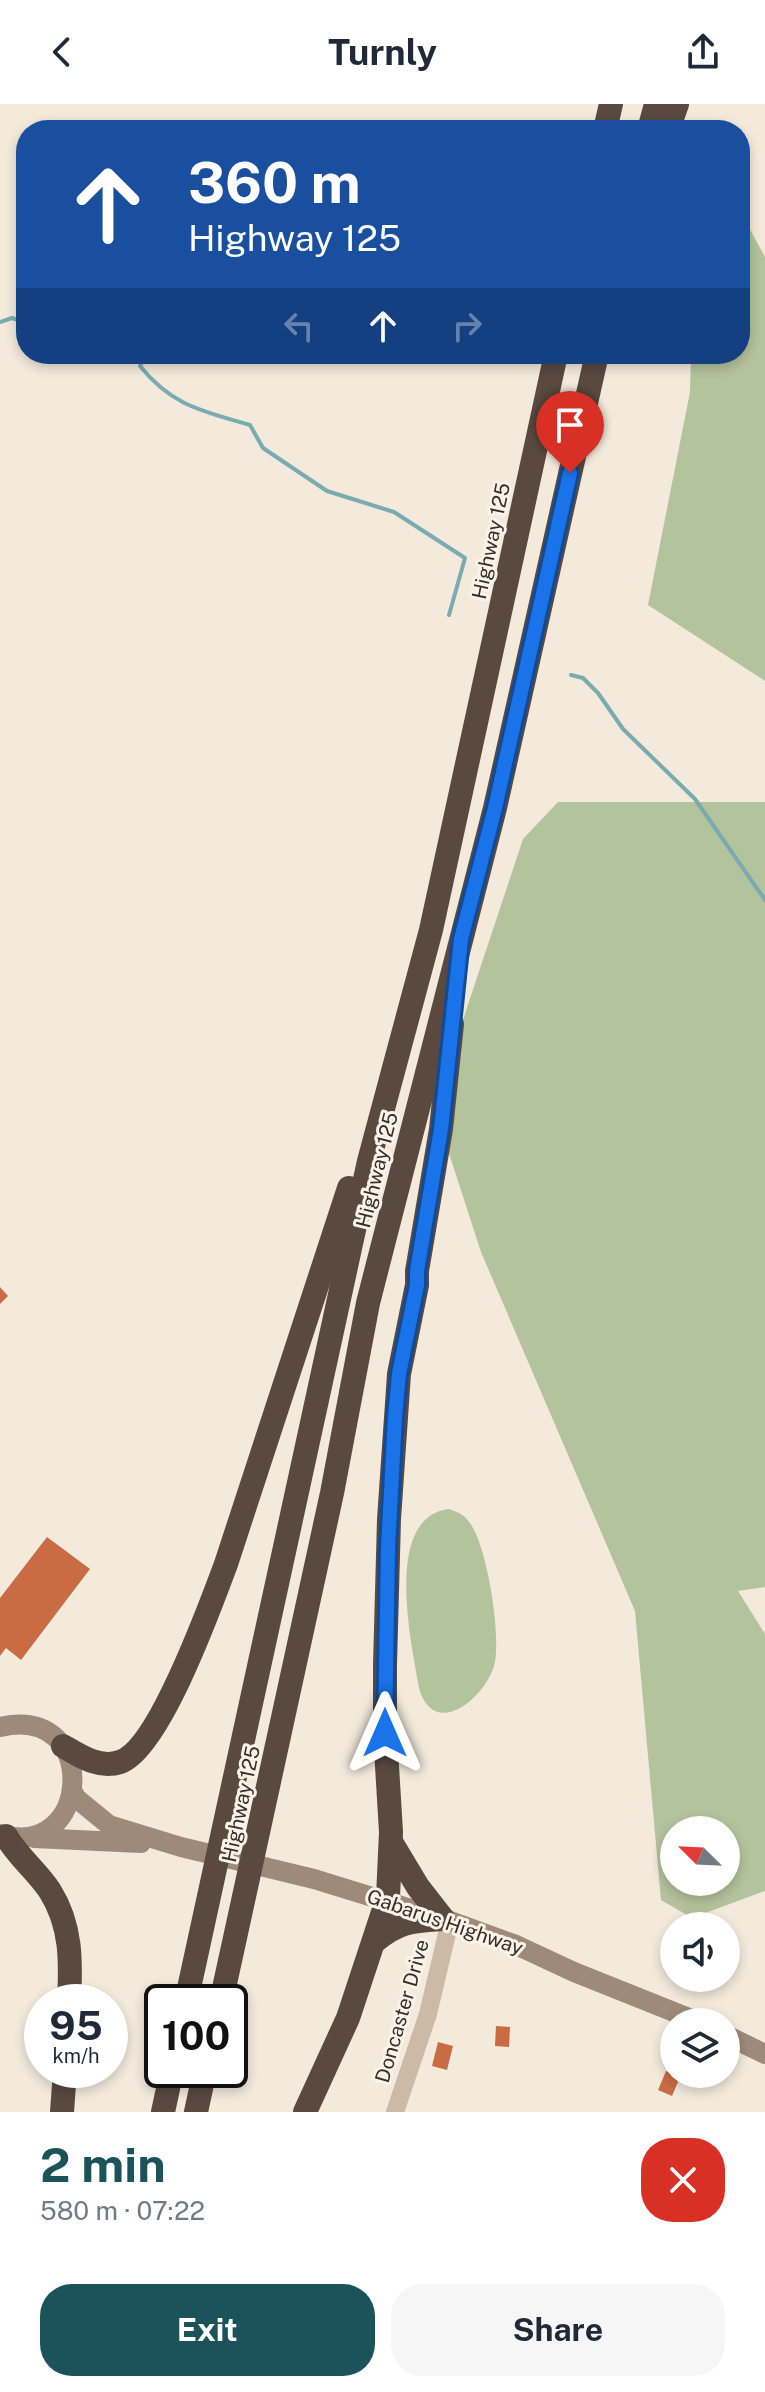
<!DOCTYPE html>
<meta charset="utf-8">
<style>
:root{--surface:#fff;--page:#f6f6f7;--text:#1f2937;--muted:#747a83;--accent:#1c535b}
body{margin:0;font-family:"Public Sans",sans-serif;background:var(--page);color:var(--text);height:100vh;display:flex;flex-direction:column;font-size:30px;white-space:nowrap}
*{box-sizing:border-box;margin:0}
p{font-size:26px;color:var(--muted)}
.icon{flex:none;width:44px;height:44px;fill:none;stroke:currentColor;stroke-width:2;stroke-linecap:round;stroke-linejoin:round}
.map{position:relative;height:2008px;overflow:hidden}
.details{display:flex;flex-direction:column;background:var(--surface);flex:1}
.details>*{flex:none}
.hud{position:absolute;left:16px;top:16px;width:734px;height:244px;border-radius:32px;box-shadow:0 4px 12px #0003;background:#1a4fa0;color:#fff;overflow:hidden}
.needle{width:52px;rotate:294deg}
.buttons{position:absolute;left:660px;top:1712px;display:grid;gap:16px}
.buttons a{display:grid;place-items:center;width:80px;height:80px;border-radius:50%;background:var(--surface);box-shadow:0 4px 12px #0003;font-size:40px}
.speed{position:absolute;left:24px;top:1880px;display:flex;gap:16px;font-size:40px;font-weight:700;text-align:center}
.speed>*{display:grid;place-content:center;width:104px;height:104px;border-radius:50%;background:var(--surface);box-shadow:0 4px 12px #0003;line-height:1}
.speed small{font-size:20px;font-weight:400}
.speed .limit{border:4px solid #111;border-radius:12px;background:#fff;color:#111}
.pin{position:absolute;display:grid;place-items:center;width:68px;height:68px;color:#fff;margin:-82px -34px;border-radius:50% 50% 50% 0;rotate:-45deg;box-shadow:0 0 8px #0007}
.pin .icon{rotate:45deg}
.me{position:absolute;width:88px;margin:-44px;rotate:0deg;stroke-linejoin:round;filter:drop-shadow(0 0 6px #0008)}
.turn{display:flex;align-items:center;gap:28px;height:168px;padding:0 40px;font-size:36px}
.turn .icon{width:104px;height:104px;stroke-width:2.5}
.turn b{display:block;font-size:56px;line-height:68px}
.lanes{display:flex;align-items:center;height:76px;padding:0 40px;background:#0003;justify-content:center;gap:40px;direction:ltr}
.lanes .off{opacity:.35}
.round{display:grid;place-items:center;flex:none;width:84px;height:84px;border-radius:32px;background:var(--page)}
.headline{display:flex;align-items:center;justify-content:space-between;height:136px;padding:0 40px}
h1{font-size:48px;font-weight:700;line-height:60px;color:var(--accent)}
.cta{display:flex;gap:16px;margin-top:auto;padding:16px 40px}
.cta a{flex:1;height:92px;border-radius:32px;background:var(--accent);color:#fff;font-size:32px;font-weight:700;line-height:92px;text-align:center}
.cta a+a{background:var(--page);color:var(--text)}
header{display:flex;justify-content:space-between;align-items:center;height:104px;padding:0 40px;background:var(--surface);font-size:36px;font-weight:700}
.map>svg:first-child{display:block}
.green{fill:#b3c39b;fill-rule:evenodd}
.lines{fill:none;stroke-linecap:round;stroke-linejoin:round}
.stream{stroke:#7aabb1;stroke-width:4}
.building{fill:#ca6c43}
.minor{stroke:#ccbaa7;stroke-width:18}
.secondary{stroke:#9f8979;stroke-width:20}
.motorway{stroke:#59493f;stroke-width:24}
.route-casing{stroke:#114b97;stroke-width:20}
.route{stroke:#1a73e8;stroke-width:14}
.labels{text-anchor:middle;stroke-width:6;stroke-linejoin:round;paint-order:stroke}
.street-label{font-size:20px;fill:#382e28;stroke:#faf3e9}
</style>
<header><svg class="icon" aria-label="back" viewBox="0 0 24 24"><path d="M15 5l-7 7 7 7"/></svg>Turnly<svg class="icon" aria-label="share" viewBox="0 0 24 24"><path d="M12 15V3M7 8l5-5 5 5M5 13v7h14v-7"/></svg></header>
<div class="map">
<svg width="765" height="2008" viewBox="0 0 765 2008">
<rect width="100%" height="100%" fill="#f3eadc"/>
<!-- green -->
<g class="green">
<polygon points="740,107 765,153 765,577 648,501 690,288 691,250 740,250"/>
<path d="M558 698H765V1483L738 1487 765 1530V1787L692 1814 661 1796 635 1507 481 1148 434 1003 523 735ZM674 1726H726V1778H674Z"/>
<path d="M449 1405C457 1408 464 1410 469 1418 487 1439 502 1535 494 1562 484 1595 434 1636 419 1584 412 1541 382 1413 449 1405Z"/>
</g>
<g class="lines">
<!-- stream -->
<g class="stream">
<polyline points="0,218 12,214 26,219"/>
<path d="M146 250 140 262C172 302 203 307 250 321L263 344 327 387 394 408 465 454 449 511"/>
<polyline points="571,571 583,574 598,589 623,625 695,695 765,796"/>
</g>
</g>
<!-- building -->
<g class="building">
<polygon points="0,1183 8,1192 0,1200"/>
<polygon points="47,1433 90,1465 21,1556 6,1544 0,1552 0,1494"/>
<polygon points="496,1922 510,1923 509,1943 495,1942"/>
<polygon points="438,1938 453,1942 447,1966 432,1962"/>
<polygon points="666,1967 680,1973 672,1992 658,1986"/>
</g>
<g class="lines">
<!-- minor -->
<polyline class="minor" points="395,2008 428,1910 450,1817"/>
<!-- secondary -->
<g class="secondary">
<path d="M0 1623C101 1599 92 1758 0 1730"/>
<polyline points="73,1688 76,1694 109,1721 181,1743 314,1775 450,1817 516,1841 574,1868 699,1918"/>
<polyline points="34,1734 141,1739"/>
<polyline points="726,1931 765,1950"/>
</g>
<!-- motorway -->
<g class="motorway">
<polyline points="605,26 611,0"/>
<polyline points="649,26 656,0"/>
<polyline points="668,26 677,0"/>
<path d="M63 1642C80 1652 99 1665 120 1658 159 1645 211 1500 226 1460L349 1084"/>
<path d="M6 1732C18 1753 37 1767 50 1787 72 1822 71 1858 69 1898"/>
<polyline points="391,1738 418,1783 443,1815"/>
<path d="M375 1837C399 1817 412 1817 443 1815"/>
<polyline points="186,1898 369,1057 431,826 556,250"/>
<polyline points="221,1898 332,1389 368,1199 495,704 597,250"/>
<polyline points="62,2008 65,1966"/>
<polyline points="163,2008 172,1966"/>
<polyline points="196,2008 205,1966"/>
<polyline points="305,2008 348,1914 388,1793 391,1728 385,1629 385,1561 389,1415 399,1270 417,1181 417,1167 441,1025 452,920"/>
</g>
</g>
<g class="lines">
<defs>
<polyline id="route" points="385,1629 388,1444 395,1313 399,1270 417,1181 417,1167 441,1025 461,835 495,704 570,369"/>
</defs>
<!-- route casing -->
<use href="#route" class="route-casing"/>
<!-- route -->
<use href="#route" class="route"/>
</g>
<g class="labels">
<!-- street labels -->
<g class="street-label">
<text transform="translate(491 437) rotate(-78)" y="7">Highway 125</text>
<text transform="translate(377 1066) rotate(-76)" y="7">Highway 125</text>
<text transform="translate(241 1700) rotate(-78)" y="7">Highway 125</text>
<text transform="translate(445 1818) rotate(19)" y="7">Gabarus Highway</text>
<text transform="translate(402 1907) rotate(-74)" y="7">Doncaster Drive</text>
</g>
</g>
</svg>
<div class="buttons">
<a><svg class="needle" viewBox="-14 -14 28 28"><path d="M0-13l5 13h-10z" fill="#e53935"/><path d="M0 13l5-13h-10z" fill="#747a83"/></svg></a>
<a><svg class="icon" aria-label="sound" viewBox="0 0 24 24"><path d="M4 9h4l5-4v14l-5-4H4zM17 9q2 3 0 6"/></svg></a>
<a><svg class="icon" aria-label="layers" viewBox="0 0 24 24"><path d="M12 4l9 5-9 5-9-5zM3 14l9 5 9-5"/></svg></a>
</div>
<div class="speed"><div>95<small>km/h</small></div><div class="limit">100</div></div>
<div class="pin" style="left:570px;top:369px;background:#d93025"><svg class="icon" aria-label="arrive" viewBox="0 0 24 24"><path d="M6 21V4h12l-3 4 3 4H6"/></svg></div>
<svg class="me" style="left:385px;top:1629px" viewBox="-20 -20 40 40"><path d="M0-17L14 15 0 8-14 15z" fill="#1a73e8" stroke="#fff" stroke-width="4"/></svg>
<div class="hud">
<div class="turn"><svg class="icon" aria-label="ahead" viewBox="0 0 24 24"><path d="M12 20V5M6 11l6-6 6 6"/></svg><div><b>360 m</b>Highway 125</div></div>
<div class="lanes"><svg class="icon off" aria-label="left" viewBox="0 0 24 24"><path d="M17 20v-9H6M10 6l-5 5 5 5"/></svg><svg class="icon" aria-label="ahead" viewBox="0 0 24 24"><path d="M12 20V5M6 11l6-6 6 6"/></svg><svg class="icon off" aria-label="right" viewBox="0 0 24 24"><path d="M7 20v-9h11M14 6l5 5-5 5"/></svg></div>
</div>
</div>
<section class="details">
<div class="headline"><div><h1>2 min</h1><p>580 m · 07:22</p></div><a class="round" style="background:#d93025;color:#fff"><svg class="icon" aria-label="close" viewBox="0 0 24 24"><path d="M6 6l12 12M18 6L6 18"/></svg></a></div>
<div class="cta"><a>Exit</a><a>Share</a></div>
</section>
